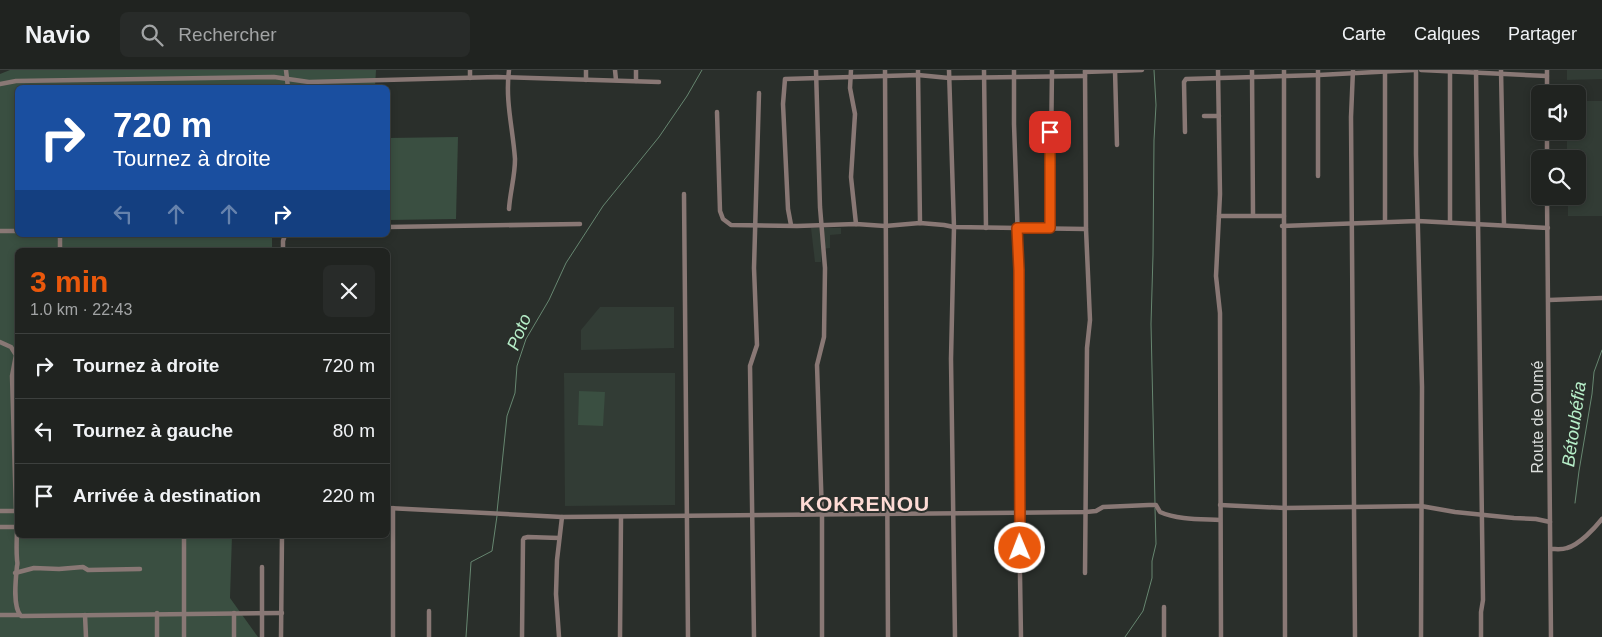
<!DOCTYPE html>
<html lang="fr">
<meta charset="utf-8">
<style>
:root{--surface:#202320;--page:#282b29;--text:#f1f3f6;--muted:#a2a4a5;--line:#3d403e;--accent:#ea580c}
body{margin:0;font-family:Arial,sans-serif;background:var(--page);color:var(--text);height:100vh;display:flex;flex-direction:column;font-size:19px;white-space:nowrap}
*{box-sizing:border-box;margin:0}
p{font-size:16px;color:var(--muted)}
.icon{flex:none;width:28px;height:28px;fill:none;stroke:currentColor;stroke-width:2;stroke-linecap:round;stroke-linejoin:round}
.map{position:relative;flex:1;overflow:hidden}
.drawer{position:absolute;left:15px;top:178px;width:375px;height:290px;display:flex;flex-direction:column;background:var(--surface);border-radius:8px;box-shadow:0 2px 8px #0003,0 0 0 1px var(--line)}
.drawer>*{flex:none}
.hud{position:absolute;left:15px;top:15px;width:375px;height:152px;border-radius:8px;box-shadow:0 2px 8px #0003,0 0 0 1px var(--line);background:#1a4fa0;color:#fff;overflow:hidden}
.fabs{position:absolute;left:1531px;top:15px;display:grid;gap:10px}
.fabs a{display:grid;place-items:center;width:55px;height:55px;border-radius:8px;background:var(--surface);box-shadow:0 2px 8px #0003,0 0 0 1px var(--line);font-size:25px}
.pin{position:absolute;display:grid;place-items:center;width:42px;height:42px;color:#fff;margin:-21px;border-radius:10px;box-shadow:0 2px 8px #0006}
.me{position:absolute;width:55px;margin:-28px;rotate:359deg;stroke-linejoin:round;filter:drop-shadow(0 0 4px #0008)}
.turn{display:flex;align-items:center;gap:18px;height:105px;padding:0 15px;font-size:22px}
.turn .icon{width:65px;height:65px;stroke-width:2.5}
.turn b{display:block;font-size:35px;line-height:42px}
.lanes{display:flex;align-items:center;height:48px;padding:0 15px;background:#0003;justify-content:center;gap:25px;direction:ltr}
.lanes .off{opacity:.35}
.round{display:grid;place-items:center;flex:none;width:52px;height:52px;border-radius:8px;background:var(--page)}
.headline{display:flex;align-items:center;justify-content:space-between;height:85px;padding:0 15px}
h1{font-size:30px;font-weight:800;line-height:38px;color:var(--accent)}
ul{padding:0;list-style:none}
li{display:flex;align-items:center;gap:15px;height:65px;padding:0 15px;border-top:1px solid var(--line)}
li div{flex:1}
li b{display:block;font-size:19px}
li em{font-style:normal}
header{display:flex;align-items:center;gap:30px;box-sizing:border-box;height:70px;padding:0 25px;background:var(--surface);border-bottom:1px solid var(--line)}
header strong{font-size:24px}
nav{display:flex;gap:28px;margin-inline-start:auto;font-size:18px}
.search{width:350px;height:45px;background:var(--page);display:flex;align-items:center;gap:12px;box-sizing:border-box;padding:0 18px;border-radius:8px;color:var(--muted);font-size:19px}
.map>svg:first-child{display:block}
.built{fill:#323c35}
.green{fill:#3a4f41}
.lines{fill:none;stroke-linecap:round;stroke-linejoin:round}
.stream{stroke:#668670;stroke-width:1}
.minor{stroke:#897875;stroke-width:4.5}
.route-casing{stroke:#983908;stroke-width:12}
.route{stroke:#ea580c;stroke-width:9}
.labels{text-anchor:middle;stroke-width:4;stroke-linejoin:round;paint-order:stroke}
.street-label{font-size:16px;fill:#dbdedc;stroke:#2a2f2b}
.water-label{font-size:18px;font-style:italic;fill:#b7efc9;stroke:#2a2f2b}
.district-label{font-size:21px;font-weight:bold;letter-spacing:1px;fill:#fedbd5;stroke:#2a2f2b}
</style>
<header>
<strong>Navio</strong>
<div class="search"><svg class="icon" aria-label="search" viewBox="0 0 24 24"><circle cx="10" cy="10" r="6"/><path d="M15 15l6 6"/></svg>Rechercher</div>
<nav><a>Carte</a><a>Calques</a><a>Partager</a></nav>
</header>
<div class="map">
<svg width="1602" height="567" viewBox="0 0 1602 567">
<rect width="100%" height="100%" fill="#2a2f2b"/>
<!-- built -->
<g class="built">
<polygon points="1567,0 1602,0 1602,9 1567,10"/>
<polygon points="1578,31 1602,31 1602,146 1568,146 1568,126 1578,126 1578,89 1567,89 1567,61 1578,61"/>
<polygon points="811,158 841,158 841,164 830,165 830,178 822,179 821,192 815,192"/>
<polygon points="600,237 674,237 674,278 581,280 581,260"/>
<polygon points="564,303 675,303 675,435 565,436"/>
</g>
<!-- green -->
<g class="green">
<polygon points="10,0 376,0 375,17 18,18 18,165 272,165 272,180 18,180 18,465 232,465 230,528 258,567 0,567 0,4"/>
<polygon points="458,67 456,149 388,150 388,68"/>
<polygon points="579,321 605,322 603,356 578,355"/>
</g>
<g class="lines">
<!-- stream -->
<g class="stream">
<polyline points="1154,0 1156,35 1154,70 1153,185 1151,254 1155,434"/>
<polyline points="1575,433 1579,401 1592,324 1594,302 1602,280"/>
<polyline points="497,442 507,346 515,323 517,296 526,269 549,230 566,193 603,136 659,67 687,26 702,0"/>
<polyline points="466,567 471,492 492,481 497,446"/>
<polyline points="1125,567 1143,541 1152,508 1152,491 1156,474 1155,438"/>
</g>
<!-- minor -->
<g class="minor">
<polyline points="286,0 288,18"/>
<polyline points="470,0 470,8"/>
<path d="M509 0C505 31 513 59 515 89 515 107 510 122 509 139"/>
<polyline points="586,0 586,10"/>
<polyline points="615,0 616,10"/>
<polyline points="636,0 636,11"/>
<polyline points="816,0 820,137 825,198 824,267 817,295 822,445 822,567"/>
<polyline points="851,0 850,18 855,44 851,107 856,154"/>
<polyline points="885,0 888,567"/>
<polyline points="918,0 920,153"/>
<polyline points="949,0 954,157 951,289 955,567"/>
<polyline points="984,0 986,158"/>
<polyline points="1014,0 1014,54 1019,200 1019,443 1021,567"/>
<polyline points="1085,0 1086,159 1090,250 1087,278 1085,503"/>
<polyline points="1115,0 1117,75"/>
<polyline points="1218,0 1220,124 1216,206 1220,243 1221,567"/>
<polyline points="1252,0 1253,145"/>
<polyline points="1353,0 1351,47 1355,567"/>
<polyline points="1385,0 1385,151"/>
<polyline points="1416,0 1416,84 1422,317 1421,567"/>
<polyline points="1421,0 1547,6"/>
<polyline points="1476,0 1483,530 1481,542 1481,567"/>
<polyline points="1501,0 1504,155"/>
<polyline points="1547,0 1547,24"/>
<polyline points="1085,2 1142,0"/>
<polyline points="0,14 16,11 274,7 309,12 497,7 659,12"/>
<polyline points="717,42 720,141 723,149 731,155 797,156 856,154 885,156 920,153 944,155 954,157 1086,159"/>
<polyline points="1204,46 1219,46"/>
<polyline points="1547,61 1547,89"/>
<polyline points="1185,62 1184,12 1186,9 1319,5 1414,0"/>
<polyline points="1318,106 1318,0"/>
<polyline points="684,124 688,567"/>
<polyline points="1547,126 1551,567"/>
<polyline points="1219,146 1284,146 1285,567"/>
<polyline points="1284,146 1284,0"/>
<polyline points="1450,152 1450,0"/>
<polyline points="791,155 788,139 783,34 785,9 918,5 949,8 1085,6"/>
<polyline points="1282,156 1418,151 1548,158"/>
<polyline points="388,157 580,154"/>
<polyline points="1050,159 1052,0"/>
<polyline points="0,161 18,161"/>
<polyline points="60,180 60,165"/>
<polyline points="283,180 283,171 285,165"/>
<polyline points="1549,230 1602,228"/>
<polyline points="0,272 11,277 16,285 12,306 16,441"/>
<polyline points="1220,435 1285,438 1421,436 1455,442 1514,448 1536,449 1550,452"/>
<path d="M388 438 562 447 1086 442 1096 441 1103 437 1149 435H1156L1160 442C1178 450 1201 449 1220 450"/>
<polyline points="0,441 18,441"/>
<polyline points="0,457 18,457"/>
<path d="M17 457C17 467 16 478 17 489 17 492 18 493 17 496 16 507 12 537 21 546L282 543"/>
<path d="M1551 479C1556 479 1562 480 1567 478 1579 475 1595 458 1602 449"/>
<polyline points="262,497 262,567"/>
<polyline points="15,503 34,498 59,499 83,497 88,500 140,499"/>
<polyline points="234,543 234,567"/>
<polyline points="0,545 19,545"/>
<polyline points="85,545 86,567"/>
<polyline points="157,567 157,543"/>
<polyline points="184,567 184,465"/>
<polyline points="281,567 282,465"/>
<polyline points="393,567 393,438"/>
<polyline points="429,567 429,541"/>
<polyline points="522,567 523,470 524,468 528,467 559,468"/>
<polyline points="559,567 556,524 557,490 562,447"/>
<polyline points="620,567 621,447"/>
<polyline points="754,567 750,296 757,275 754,198 759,23"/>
<polyline points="1164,567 1164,537"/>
</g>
</g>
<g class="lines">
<defs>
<polyline id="route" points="1020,478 1019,200 1017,158 1050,158 1050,62"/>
</defs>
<!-- route casing -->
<use href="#route" class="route-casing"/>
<!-- route -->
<use href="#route" class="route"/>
</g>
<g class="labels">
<!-- street labels -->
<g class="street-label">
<text transform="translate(1537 347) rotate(-90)" y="6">Route de Oumé</text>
</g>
<!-- water labels -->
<g class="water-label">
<text transform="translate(519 262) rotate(-68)" y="6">Poto</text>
<text transform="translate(1574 354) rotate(-82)" y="6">Bétoubéfia</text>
</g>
<!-- district labels -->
<g class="district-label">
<text x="865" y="441">KOKRENOU</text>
</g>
</g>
</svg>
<div class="fabs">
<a><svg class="icon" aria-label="sound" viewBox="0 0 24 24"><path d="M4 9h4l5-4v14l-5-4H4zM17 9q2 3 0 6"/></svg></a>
<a><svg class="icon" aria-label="search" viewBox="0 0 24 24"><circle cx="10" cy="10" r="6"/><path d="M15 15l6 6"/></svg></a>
</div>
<div class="pin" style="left:1050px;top:62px;background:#d93025"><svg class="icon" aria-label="arrive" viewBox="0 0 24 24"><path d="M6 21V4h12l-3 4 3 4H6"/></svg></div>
<svg class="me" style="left:1020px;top:478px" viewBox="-20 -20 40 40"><circle r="17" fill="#ea580c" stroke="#fff" stroke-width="3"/><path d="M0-11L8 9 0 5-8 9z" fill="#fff"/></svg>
<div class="hud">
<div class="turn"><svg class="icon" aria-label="right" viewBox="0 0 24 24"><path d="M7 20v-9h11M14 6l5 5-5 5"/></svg><div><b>720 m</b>Tournez à droite</div></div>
<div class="lanes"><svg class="icon off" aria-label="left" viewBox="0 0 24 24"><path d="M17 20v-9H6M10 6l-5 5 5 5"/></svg><svg class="icon off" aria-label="ahead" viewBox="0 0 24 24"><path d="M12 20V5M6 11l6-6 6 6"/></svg><svg class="icon off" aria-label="ahead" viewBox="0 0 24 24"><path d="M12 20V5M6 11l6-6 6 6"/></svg><svg class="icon" aria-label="right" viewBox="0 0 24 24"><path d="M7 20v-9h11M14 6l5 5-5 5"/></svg></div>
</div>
<section class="drawer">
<div class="headline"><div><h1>3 min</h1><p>1.0 km · 22:43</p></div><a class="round"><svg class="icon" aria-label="close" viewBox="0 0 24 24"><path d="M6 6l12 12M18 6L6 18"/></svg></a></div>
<ul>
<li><svg class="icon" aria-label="right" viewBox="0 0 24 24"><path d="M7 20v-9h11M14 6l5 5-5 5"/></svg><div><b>Tournez à droite</b></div><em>720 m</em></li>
<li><svg class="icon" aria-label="left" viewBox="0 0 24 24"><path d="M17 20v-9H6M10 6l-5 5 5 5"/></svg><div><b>Tournez à gauche</b></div><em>80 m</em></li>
<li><svg class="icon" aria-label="arrive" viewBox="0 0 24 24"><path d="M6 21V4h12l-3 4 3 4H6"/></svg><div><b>Arrivée à destination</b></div><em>220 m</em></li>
</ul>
</section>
</div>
